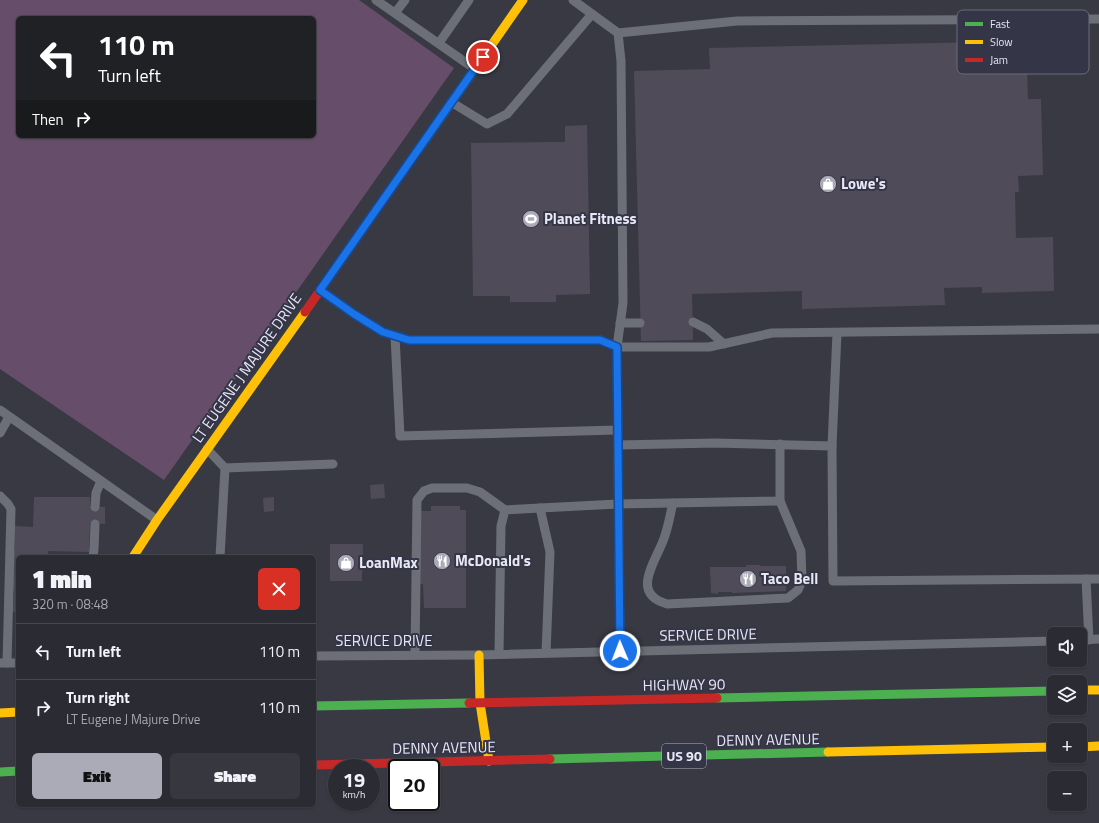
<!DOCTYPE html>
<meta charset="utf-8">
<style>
:root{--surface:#2b2b33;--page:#37373f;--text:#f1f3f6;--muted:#a6a7ac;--line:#47474e;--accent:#ababb7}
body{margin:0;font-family:"Titillium Web",sans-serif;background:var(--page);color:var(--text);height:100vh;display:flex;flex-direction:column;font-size:15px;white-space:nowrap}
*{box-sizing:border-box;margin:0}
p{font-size:13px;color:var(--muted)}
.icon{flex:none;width:22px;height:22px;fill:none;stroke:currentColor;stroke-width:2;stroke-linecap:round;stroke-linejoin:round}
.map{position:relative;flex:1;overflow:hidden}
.panel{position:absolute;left:16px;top:555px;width:300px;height:252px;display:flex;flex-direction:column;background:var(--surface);border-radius:6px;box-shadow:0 1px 3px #0004,0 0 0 1px var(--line)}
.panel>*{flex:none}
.top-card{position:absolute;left:16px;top:16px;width:300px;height:122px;border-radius:6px;box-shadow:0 1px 3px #0004,0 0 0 1px var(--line);background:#202124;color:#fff;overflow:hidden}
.buttons{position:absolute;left:1047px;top:627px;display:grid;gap:8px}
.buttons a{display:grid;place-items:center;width:40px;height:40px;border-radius:6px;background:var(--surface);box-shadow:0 1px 3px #0004,0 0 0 1px var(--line);font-size:20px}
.speed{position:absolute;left:328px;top:759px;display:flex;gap:8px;font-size:20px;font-weight:700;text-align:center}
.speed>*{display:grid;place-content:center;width:52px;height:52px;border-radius:50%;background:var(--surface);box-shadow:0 1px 3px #0004,0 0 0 1px var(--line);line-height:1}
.speed small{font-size:10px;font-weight:400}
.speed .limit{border:2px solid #111;border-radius:6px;background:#fff;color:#111}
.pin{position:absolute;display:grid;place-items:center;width:34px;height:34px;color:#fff;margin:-17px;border:2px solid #fff;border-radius:50%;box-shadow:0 1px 4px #0007}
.me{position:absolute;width:44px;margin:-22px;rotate:359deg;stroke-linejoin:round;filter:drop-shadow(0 0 3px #0008)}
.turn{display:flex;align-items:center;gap:14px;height:84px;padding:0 16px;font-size:18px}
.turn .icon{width:52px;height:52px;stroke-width:2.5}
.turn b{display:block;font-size:28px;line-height:34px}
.then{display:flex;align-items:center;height:38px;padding:0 16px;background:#0003;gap:8px;font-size:15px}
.round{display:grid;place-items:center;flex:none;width:42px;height:42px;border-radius:6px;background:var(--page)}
.headline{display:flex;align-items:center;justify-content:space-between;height:68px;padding:0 16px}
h1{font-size:24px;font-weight:800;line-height:30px}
.action{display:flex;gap:8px;margin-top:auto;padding:8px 16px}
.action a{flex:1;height:46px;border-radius:6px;background:var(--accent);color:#111;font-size:16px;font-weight:800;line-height:46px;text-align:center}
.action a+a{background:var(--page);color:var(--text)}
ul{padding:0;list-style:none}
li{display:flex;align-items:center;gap:12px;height:56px;padding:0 16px;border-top:1px solid var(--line)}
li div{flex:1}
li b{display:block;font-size:15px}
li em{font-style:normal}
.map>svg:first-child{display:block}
.green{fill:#664d69;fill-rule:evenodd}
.building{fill:#504b59}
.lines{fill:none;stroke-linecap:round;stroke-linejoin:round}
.lane{stroke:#6c6f78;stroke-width:9}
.fast{stroke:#4caf50;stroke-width:9}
.slow{stroke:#ffc107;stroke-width:9}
.jam{stroke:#c62828;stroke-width:9}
.route-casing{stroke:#114b97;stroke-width:10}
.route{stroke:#1a73e8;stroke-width:7}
.labels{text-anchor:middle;stroke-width:4;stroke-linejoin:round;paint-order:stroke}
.shield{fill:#353548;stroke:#b2b2c1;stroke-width:1}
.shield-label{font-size:14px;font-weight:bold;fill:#e8e8f5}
.poi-label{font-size:15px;font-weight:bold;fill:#e8e8f5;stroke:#353548;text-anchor:start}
.street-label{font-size:15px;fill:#e8e8f5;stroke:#353548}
.key{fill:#353548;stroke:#6b6b7c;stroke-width:1}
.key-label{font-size:11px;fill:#e8e8f5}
</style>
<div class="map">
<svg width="1099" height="823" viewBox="0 0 1099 823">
<rect width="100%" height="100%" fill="#393944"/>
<!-- green -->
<path class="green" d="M0 0H359L454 68 164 480 0 369ZM18 18H314V136H18Z"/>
<!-- building -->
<g class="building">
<polygon points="1026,41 1028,99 1041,99 1043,175 1018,176 1019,192 1015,192 1016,238 1053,237 1054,291 982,293 982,287 944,288 945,305 802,309 802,291 692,294 693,340 641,341 634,71 710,69 709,48"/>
<polygon points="587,125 590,294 556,295 556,302 510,302 510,296 473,296 471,143 565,142 565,126"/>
<polygon points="384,484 385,498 371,499 370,485"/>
<polygon points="34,497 90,497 90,507 105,507 105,524 90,523 89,552 48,551 48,557 18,557 18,612 13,612 14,591 11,591 12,571 14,572 14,555 13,554 13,550 15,550 15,526 33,527"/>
<polygon points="274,497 274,511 264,512 263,498"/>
<polygon points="431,506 460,506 460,510 466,510 466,608 424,608 423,584 418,584 420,511 431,511"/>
<polygon points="330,544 363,544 362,581 330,581"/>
<polygon points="746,565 760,565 760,566 786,566 786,591 732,593 732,592 718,592 718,594 711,593 710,567 746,567"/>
</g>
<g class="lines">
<!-- lane -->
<g class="lane">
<polyline points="376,0 475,69"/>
<polyline points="573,0 618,33 621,61 623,303 617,347 620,651"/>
<polyline points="395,13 405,0"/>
<polyline points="618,33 737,21 1099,19"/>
<polyline points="439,43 469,0"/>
<polyline points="451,102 487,124 507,114 592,14"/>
<polyline points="320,290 354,314 383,332 409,340 601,340 617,347 709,347 772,333 1099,329"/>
<polyline points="693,322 707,329 724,344"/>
<polyline points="620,323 640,323"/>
<polyline points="395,336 400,436 617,430"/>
<polyline points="0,410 157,520"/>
<polyline points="0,433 9,417"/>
<polyline points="618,445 715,443 832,446 833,581 1099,579"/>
<polyline points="832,446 837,333"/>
<polyline points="207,449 225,468 220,557"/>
<polyline points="225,468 333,464"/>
<polyline points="0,496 8,504 11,509 7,663"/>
<path d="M673 503C670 515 668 529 663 541 654 564 631 594 667 604L788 598 798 590 802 581 801 551 780 501"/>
<polyline points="95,507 96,493 101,481"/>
<polyline points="540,508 618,504 780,501 780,444"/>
<polyline points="93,557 94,549 95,524"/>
<polyline points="1086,579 1089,640"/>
<polyline points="1080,640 1099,639"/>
<polyline points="499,654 501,526 505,510 540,508 550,552 546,653"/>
<polyline points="415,655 417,500 424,491 432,488 467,488 480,492 505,510"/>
<polyline points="314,656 479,655 1054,641"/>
<polyline points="0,663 18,663"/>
</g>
<!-- fast -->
<g class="fast">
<polyline points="717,698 1054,691"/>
<polyline points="314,706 469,703"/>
<polyline points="550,759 828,752"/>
<polyline points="0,772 18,771"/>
</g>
<!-- slow -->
<g class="slow">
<polyline points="421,146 523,0"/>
<polyline points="133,557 157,520 305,312"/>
<polyline points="479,655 480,703 489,761"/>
<polyline points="1080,690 1099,690"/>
<polyline points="0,713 18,712"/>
<polyline points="1080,747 1099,746"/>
<polyline points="828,752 1054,747"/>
</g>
<!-- jam -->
<g class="jam">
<polyline points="305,312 421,146"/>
<polyline points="469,703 717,698"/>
<polyline points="314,765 550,759"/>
</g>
</g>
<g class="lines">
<defs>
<polyline id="route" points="483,57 320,290 354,314 383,332 409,340 600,340 617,347 620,651"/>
</defs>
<!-- route casing -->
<use href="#route" class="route-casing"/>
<!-- route -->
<use href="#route" class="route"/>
</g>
<!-- icons -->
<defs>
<symbol id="shop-disc" viewBox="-11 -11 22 22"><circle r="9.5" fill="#ababb7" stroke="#353548"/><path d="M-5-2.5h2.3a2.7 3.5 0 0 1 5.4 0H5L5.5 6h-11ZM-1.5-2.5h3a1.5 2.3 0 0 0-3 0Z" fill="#fff"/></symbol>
<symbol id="stadium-disc" viewBox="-11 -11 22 22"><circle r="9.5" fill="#ababb7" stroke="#353548"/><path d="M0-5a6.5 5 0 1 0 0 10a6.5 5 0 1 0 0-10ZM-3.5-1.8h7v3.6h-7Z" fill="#fff"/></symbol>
<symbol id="restaurant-disc" viewBox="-11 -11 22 22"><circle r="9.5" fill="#ababb7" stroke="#353548"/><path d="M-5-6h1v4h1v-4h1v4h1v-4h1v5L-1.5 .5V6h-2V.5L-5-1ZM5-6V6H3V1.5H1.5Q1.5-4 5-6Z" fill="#fff"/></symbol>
</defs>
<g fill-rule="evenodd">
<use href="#shop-disc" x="818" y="174" width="20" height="20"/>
<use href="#stadium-disc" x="521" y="209" width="20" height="20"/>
<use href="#restaurant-disc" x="432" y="551" width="20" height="20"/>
<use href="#shop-disc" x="336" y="553" width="20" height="20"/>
<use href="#restaurant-disc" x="738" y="569" width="20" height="20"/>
</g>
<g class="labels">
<!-- shield labels -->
<rect class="shield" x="662" y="744" width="44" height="24" rx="3"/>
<g class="shield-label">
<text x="684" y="761">US 90</text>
</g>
<!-- poi labels -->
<g class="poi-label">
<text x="841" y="189">Lowe's</text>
<text x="544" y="224">Planet Fitness</text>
<text x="455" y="566">McDonald's</text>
<text x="359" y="568">LoanMax</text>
<text x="761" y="584">Taco Bell</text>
</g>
<!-- street labels -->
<g class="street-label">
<text transform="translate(247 368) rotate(-55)" y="5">LT EUGENE J MAJURE DRIVE</text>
<text transform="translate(708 635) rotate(-1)" y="5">SERVICE DRIVE</text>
<text x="384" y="646">SERVICE DRIVE</text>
<text transform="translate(684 685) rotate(-1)" y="5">HIGHWAY 90</text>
<text transform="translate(768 740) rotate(-1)" y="5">DENNY AVENUE</text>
<text transform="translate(444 748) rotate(-1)" y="5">DENNY AVENUE</text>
</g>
</g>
<!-- legend -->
<rect x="957" y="10" width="132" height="64" rx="6" class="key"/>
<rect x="965" y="22" width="18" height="4" fill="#4caf50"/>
<rect x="965" y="40" width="18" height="4" fill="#ffc107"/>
<rect x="965" y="58" width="18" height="4" fill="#c62828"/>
<g class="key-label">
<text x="990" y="28">Fast</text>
<text x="990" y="46">Slow</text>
<text x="990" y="64">Jam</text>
</g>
</svg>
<div class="buttons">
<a><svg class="icon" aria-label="sound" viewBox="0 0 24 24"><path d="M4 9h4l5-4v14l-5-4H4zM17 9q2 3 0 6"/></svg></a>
<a><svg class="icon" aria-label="layers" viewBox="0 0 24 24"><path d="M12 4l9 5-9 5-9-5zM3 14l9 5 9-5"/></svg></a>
<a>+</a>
<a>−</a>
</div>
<div class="speed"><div>19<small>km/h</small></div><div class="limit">20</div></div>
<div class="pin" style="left:483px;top:57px;background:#d93025"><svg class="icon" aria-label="arrive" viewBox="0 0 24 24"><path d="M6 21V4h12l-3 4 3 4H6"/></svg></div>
<svg class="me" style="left:620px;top:651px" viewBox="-20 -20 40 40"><circle r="17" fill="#1a73e8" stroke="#fff" stroke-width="3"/><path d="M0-11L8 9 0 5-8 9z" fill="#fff"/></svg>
<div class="top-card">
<div class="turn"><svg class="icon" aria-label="left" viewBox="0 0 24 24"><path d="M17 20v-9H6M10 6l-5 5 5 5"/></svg><div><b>110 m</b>Turn left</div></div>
<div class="then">Then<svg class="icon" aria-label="right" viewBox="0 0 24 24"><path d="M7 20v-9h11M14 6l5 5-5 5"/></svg></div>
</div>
<section class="panel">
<div class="headline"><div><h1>1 min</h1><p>320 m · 08:48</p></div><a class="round" style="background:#d93025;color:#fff"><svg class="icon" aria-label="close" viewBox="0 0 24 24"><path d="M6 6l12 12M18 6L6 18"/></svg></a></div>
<ul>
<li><svg class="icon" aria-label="left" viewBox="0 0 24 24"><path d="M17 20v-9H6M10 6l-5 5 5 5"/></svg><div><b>Turn left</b></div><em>110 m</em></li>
<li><svg class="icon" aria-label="right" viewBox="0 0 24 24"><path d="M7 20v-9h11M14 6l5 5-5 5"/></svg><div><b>Turn right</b><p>LT Eugene J Majure Drive</p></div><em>110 m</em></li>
</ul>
<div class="action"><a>Exit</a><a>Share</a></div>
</section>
</div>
